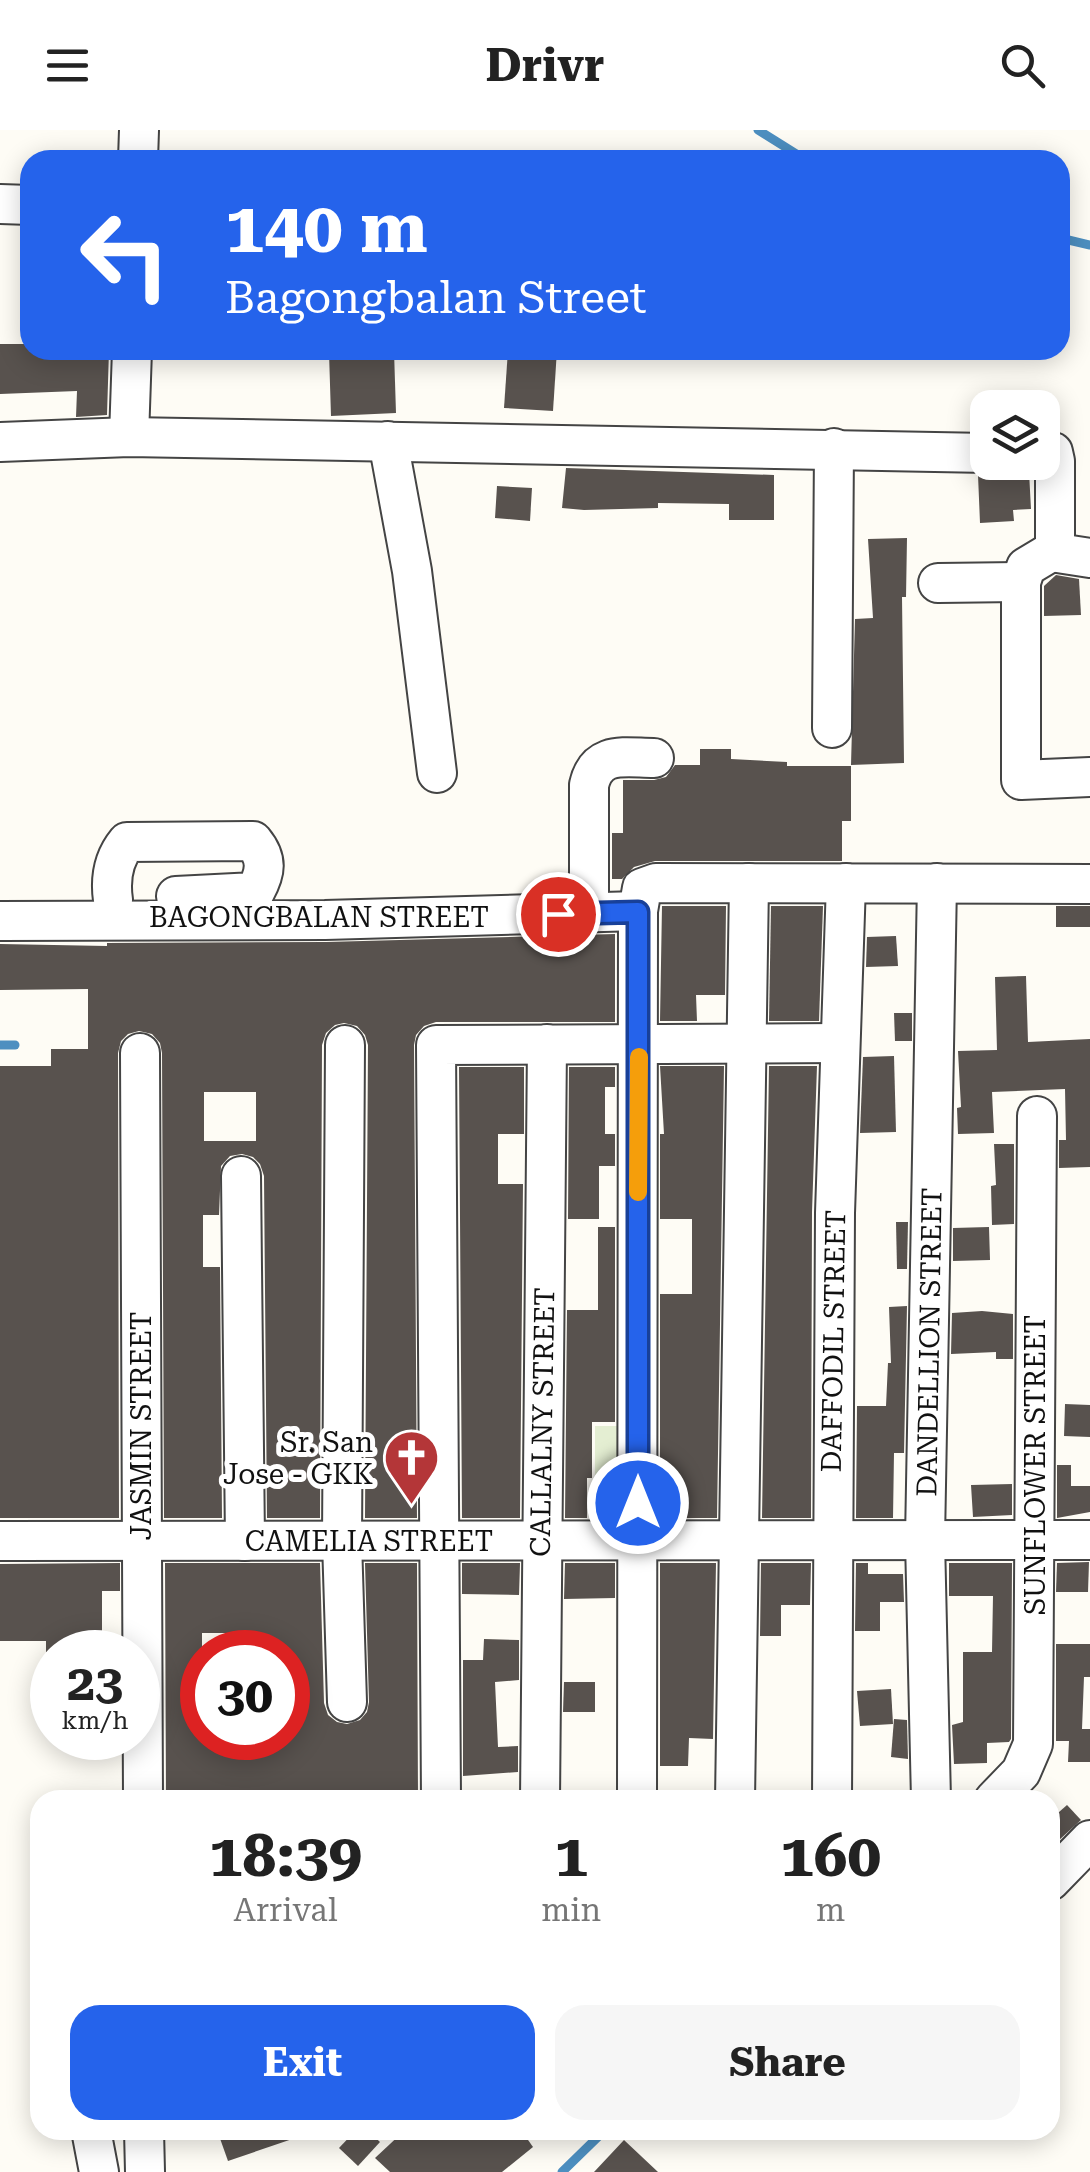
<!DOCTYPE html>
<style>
:root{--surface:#fff;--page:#f6f6f6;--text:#222;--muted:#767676;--accent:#2563eb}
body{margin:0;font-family:"Roboto Serif",serif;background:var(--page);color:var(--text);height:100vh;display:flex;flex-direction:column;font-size:38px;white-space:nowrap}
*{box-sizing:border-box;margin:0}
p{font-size:32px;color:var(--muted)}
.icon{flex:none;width:55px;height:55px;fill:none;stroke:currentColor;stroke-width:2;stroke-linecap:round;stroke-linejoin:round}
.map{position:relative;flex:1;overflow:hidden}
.drawer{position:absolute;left:30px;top:1660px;width:1030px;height:350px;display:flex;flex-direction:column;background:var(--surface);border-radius:30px;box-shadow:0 5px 25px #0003}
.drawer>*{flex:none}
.hud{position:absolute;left:20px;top:20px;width:1050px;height:210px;border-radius:30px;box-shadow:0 5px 25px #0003;background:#2563eb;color:#fff;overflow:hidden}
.fabs{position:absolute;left:970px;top:260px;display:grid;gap:20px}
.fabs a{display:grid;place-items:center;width:90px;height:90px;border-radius:20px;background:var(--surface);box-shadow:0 5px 25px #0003;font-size:50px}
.speed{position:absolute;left:30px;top:1500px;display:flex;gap:20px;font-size:50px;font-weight:700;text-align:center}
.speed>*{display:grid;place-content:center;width:130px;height:130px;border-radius:50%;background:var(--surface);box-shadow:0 5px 25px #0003;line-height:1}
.speed small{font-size:25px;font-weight:400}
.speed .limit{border:15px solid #d22;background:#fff;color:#111}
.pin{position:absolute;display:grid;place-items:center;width:85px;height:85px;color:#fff;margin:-42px;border:5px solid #fff;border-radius:50%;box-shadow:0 2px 10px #0007}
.me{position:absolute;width:110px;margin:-55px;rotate:0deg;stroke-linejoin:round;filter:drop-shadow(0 0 8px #0008)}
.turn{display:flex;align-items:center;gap:35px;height:210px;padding:0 40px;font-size:45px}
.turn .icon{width:130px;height:130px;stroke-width:2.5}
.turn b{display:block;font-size:70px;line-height:85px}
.eta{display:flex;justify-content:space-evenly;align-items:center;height:170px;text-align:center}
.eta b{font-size:60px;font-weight:700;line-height:70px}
.action{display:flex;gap:20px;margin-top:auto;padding:20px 40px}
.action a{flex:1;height:115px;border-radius:30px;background:var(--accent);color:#fff;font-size:40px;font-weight:700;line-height:115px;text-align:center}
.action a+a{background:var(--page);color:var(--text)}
header{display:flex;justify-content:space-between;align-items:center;height:130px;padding:0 40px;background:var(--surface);font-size:45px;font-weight:700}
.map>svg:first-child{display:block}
.pitch{fill:#e4eed2}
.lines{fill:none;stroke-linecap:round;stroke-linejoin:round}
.stream{stroke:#4d8fc0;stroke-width:9}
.building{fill:#58524e;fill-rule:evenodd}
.minor-casing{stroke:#444;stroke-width:42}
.minor{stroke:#fff;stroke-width:38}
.route-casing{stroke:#184099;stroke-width:25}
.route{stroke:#2563eb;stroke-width:18}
.slow{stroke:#f59e0b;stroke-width:18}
.labels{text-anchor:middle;stroke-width:10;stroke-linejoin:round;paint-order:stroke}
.street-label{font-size:28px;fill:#111;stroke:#fff}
.poi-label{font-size:28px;fill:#111;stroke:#fff;text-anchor:end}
</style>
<header><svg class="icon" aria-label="menu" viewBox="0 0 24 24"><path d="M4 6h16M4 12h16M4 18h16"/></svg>Drivr<svg class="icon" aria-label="search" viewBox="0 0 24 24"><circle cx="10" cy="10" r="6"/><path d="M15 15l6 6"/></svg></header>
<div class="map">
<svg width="1090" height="2042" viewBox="0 0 1090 2042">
<rect width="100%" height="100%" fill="#fefcf5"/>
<!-- pitch -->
<rect class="pitch" x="595" y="1296" width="39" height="104"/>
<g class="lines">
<!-- stream -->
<g class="stream">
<polyline points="758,0 806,30"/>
<polyline points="1060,108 1090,115"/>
<polyline points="0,915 15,915"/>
<polyline points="562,2042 605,2000"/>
</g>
</g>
<!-- building -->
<g class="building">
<polygon points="0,214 30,214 30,220 109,220 107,285 76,287 77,261 0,264"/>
<polygon points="508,220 557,220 553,281 504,278"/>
<polygon points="394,221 396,283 331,286 329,223"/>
<polygon points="566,338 774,345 774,390 729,390 729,374 658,373 658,378 584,380 562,378"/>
<polygon points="1003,339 1029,342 1031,379 1013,380 1014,391 980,393 978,345 989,345"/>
<polygon points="497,356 532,358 530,391 495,388"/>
<polygon points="907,408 906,467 902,467 904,633 851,635 855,489 873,488 868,409"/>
<polygon points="1056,445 1079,449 1081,485 1044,486 1044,456"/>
<polygon points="700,619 731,619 731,629 787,632 787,636 851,636 851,691 842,691 842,731 655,731 634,737 622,749 612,749 612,703 623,703 623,650 654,650 666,647 675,635 700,635"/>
<polygon points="662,776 726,776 725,865 696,865 697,891 660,891"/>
<polygon points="771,776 823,776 819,891 769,891"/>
<rect x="1056" y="776" width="34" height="21"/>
<path d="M615 804V892H436L424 896 416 905 414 915 417 1388H365L368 915 365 905 357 896 344 893 335 895 326 903 322 915 320 1388H267L264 1046 260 1034 253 1027 242 1024 230 1026 221 1036 219 1085H203V1137H220L222 1388H164L162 923 160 913 152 904 139 901 128 904 121 911 118 923 119 1388H0V936H51V919H88V859L0 860V814L107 816V813L326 812ZM204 962H256V1011H204Z"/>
<polygon points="896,806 898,836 866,837 867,807"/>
<polygon points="1026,846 1028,912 1090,909 1090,1037 1059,1038 1059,1010 1066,1010 1065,959 992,962 994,1003 958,1004 957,978 961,977 958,921 997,920 995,847"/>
<polygon points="894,883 912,883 912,911 895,911"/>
<polygon points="894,926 896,1002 860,1003 863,927"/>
<polygon points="660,936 724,936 717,1388 660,1388 660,1164 692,1164 692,1089 660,1089 660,1004 664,1004"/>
<polygon points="769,936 817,936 812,1082 811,1388 762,1388"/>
<polygon points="459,937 524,937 524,1004 498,1004 498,1054 523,1054 520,1388 462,1388"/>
<polygon points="569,937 615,937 615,957 605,957 605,1004 615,1004 615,1036 599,1036 599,1089 568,1089"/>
<polygon points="994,1014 1014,1014 1014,1094 992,1095 991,1056 996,1055"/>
<polygon points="896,1092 908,1092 907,1139 897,1139"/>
<polygon points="598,1097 615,1097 615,1292 592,1292 592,1348 587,1348 587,1388 565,1388 567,1180 598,1180"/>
<polygon points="989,1097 990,1130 953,1131 953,1098"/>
<polygon points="907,1176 904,1323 894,1323 893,1388 856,1388 857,1276 886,1276 888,1233 891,1233 889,1177"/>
<polygon points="982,1181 1013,1184 1013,1229 996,1229 996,1222 951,1224 952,1183"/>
<polygon points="1065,1274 1090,1275 1090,1307 1064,1306"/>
<polygon points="1057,1335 1071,1335 1071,1356 1090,1356 1090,1382 1057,1388"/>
<polygon points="1012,1354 1012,1385 973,1387 971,1355"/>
<polygon points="1089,1432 1088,1462 1056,1462 1057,1433"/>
<polygon points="120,1433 120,1461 102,1461 102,1522 46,1522 46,1511 0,1511 0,1434"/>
<path d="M165 1433H320L324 1573 328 1585 337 1592 347 1594 360 1590 367 1582 369 1572 365 1433H417L418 1670H166ZM202 1503H261V1522H288V1608H202Z"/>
<polygon points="462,1433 520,1433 519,1465 462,1464"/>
<polygon points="565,1433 615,1433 615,1468 564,1469"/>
<polygon points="660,1433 716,1433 713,1609 689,1608 688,1636 660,1636"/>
<polygon points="761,1433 811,1433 810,1475 781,1475 781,1506 760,1506"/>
<polygon points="856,1433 868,1433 868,1444 903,1444 904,1472 880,1472 880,1501 855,1501"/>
<polygon points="949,1433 1012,1433 1011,1609 1009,1612 987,1613 987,1633 954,1634 952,1595 963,1592 963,1522 992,1522 993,1466 949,1466"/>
<polygon points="484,1509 519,1510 519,1550 495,1552 498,1617 518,1616 518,1642 463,1646 463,1530 483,1530"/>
<polygon points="1056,1514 1090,1514 1090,1547 1084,1547 1082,1599 1090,1599 1090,1632 1068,1632 1069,1611 1056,1611"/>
<polygon points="564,1552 595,1552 595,1582 563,1582"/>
<polygon points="891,1559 893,1594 860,1596 857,1561"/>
<polygon points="894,1589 907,1590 908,1629 891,1627"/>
<polygon points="1067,1675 1081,1690 1058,1711 1050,1703 1050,1690"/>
<polygon points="217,2000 307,2000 307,2004 228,2031"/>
<polygon points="356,2000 367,2000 380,2012 358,2036 339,2018"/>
<polygon points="405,2000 521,2000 533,2017 502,2042 390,2042 375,2028"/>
<polygon points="624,2010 658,2042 594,2042"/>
</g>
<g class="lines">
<defs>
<g id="minor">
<polyline points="138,30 139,0"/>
<polyline points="0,74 30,75"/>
<polyline points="129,307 132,220"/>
<polyline points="388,311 412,441 437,643"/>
<polyline points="0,312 129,307 988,323"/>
<polyline points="1042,322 1053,322 1055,331 1055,413 1051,422 1026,437 1021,452 1021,650 1090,647"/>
<polyline points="1051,422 1090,428"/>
<polyline points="938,453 1021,452"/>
<polyline points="832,598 834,318"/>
<path d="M113 770C110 749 113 729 127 712L253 711C268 729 266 742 255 762L176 766"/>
<path d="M589 783V655C597 620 625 628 654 628"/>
<polyline points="0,791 325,790 638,781"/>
<polyline points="345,915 342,1411 347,1572"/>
<polyline points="140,923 143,1670"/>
<polyline points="241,1046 245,1411"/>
<polyline points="0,1411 1090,1410"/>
<polyline points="441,1670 436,915 840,913"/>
<polyline points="540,1670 547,914"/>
<polyline points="637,1670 638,781 642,758 656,753 1090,754"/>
<polyline points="735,1670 749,753"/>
<polyline points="832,1670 835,1083 846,753"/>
<polyline points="931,1670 925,1410 937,753"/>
<polyline points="994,1670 1021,1642 1033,1614 1037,986"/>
<polyline points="1050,1751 1090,1710"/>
<polyline points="91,2000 99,2042"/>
<polyline points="144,2000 145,2042"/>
</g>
</defs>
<!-- minor casing -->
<use href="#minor" class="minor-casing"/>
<!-- minor -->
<use href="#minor" class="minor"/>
</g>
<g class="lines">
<defs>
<polyline id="route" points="558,784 638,782 638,1373"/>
</defs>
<!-- route casing -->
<use href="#route" class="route-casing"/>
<!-- route -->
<use href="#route" class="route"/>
<!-- slow -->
<polyline class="slow" points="638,1062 639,927"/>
</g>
<!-- icons -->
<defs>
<symbol id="church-pin" viewBox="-11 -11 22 30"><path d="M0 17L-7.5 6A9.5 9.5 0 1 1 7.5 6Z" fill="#b43638" stroke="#fff"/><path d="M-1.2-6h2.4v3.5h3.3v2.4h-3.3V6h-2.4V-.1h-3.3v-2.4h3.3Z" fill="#fff"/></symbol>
</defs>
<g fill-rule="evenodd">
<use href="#church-pin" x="380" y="1296" width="63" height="86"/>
</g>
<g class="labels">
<!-- street labels -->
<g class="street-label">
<text x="319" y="797">BAGONGBALAN STREET</text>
<text transform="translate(833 1211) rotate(-89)" y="10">DAFFODIL STREET</text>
<text transform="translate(929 1212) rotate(-89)" y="10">DANDELLION STREET</text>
<text transform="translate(542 1292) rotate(-89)" y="10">CALLALNY STREET</text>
<text transform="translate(141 1296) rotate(-90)" y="10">JASMIN STREET</text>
<text transform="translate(1035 1335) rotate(-90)" y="10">SUNFLOWER STREET</text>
<text x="369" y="1421">CAMELIA STREET</text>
</g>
<!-- poi labels -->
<g class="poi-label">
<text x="373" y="1322">Sr. San<tspan x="373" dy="32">Jose - GKK</tspan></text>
</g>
</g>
</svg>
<div class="fabs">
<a><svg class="icon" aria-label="layers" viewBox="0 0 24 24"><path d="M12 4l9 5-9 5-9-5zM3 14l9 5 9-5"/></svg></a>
</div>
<div class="speed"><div>23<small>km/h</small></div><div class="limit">30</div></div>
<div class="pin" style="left:558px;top:784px;background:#d93025"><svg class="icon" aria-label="arrive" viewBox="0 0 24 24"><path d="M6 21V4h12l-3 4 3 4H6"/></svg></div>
<svg class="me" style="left:638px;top:1373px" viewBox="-20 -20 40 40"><circle r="17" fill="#2563eb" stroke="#fff" stroke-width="3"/><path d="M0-11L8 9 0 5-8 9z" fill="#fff"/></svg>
<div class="hud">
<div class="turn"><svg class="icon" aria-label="left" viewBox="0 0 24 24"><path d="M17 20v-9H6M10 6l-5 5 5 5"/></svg><div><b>140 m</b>Bagongbalan Street</div></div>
</div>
<section class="drawer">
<div class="eta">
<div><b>18:39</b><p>Arrival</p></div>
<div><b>1</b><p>min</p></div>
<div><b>160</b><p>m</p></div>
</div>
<div class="action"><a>Exit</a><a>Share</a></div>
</section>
</div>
